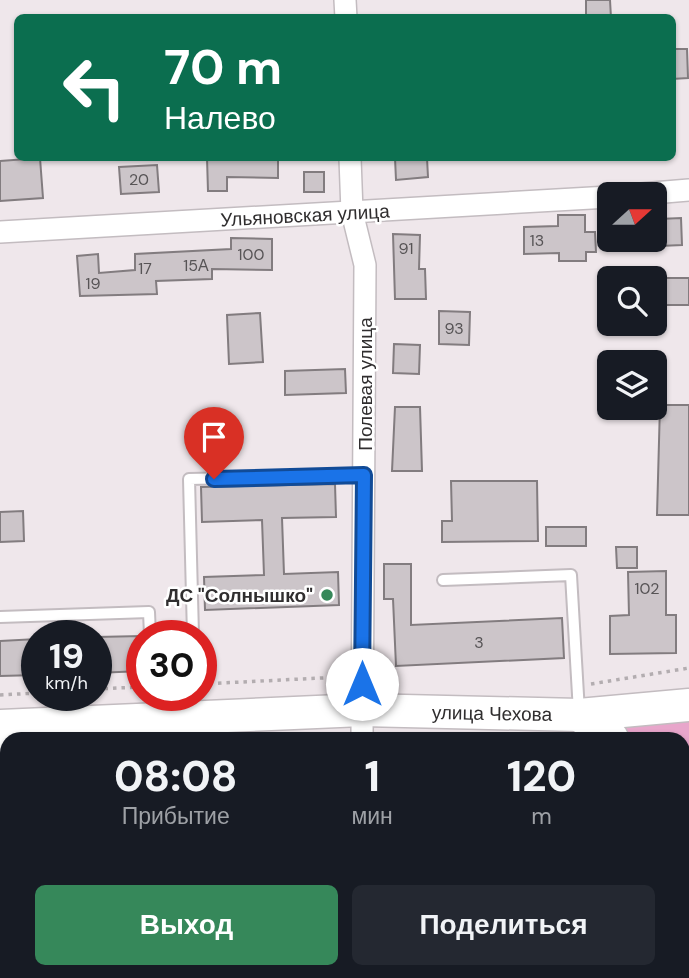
<!DOCTYPE html>
<html lang="ru">
<meta charset="utf-8">
<style>
:root{--surface:#171b24;--page:#242831;--text:#f1f3f6;--muted:#9ea1a6;--accent:#36885a}
body{margin:0;font-family:"DM Sans",sans-serif;background:var(--page);color:var(--text);height:100vh;display:flex;flex-direction:column;font-size:26px;white-space:nowrap}
*{box-sizing:border-box;margin:0}
p{font-size:23px;color:var(--muted)}
.icon{flex:none;width:38px;height:38px;fill:none;stroke:currentColor;stroke-width:2;stroke-linecap:round;stroke-linejoin:round}
.map{position:relative;flex:1;overflow:hidden}
.sheet{position:absolute;left:0px;top:732px;width:690px;height:247px;display:flex;flex-direction:column;background:var(--surface);border-radius:21px 21px 0 0;box-shadow:0 2px 5px #0004}
.sheet>*{flex:none}
.guide{position:absolute;left:14px;top:14px;width:662px;height:147px;border-radius:10px;box-shadow:0 2px 5px #0004;background:#0b6e4f;color:#fff;overflow:hidden}
.needle{width:46px;rotate:69deg}
.controls{position:absolute;left:597px;top:182px;display:grid;gap:14px}
.controls a{display:grid;place-items:center;width:70px;height:70px;border-radius:10px;background:var(--surface);box-shadow:0 2px 5px #0004;font-size:35px}
.speed{position:absolute;left:21px;top:620px;display:flex;gap:14px;font-size:35px;font-weight:700;text-align:center}
.speed>*{display:grid;place-content:center;width:91px;height:91px;border-radius:50%;background:var(--surface);box-shadow:0 2px 5px #0004;line-height:1}
.speed small{font-size:18px;font-weight:400}
.speed .limit{border:10px solid #d22;background:#fff;color:#111}
.pin{position:absolute;display:grid;place-items:center;width:60px;height:60px;color:#fff;margin:-72px -30px;border-radius:50% 50% 50% 0;rotate:-45deg;box-shadow:0 0 7px #0007}
.pin .icon{rotate:45deg}
.me{position:absolute;width:77px;margin:-38px;rotate:0deg;stroke-linejoin:round;filter:drop-shadow(0 0 5px #0008)}
.turn{display:flex;align-items:center;gap:24px;height:147px;padding:0 35px;font-size:32px}
.turn .icon{width:91px;height:91px;stroke-width:2.5}
.turn b{display:block;font-size:49px;line-height:60px}
.eta{display:flex;justify-content:space-evenly;align-items:center;height:119px;text-align:center}
.eta b{font-size:42px;font-weight:800;line-height:49px}
.button{display:flex;gap:14px;margin-top:auto;padding:14px 35px}
.button a{flex:1;height:80px;border-radius:10px;background:var(--accent);color:#fff;font-size:28px;font-weight:800;line-height:80px;text-align:center}
.button a+a{background:var(--page);color:var(--text)}
.map>svg:first-child{display:block}
.green{fill:#e8a6cb}
.building{fill:#ccc5c9;stroke:#827c7f;stroke-width:2}
.lines{fill:none;stroke-linecap:round;stroke-linejoin:round}
.lane-casing{stroke:#c3bcc0;stroke-width:14}
.street-casing{stroke:#c3bcc0;stroke-width:24}
.secondary-casing{stroke:#c3bcc0;stroke-width:35}
.path{stroke:#b3adb0;stroke-width:3.5;stroke-dasharray:3.5 5;stroke-linecap:butt}
.lane{stroke:#fff;stroke-width:10}
.street{stroke:#fff;stroke-width:21}
.secondary{stroke:#fff;stroke-width:32}
.route-casing{stroke:#114b97;stroke-width:18}
.route{stroke:#1a73e8;stroke-width:12}
.poi-dot{fill:#36885a;stroke:#fff;stroke-width:2.5}
.labels{text-anchor:middle;stroke-width:5;stroke-linejoin:round;paint-order:stroke}
.number-label{font-size:16px;fill:#575456}
.street-label{font-size:19px;fill:#302e2f;stroke:#fff}
.poi-label{font-size:19px;font-weight:bold;fill:#302e2f;stroke:#fff;text-anchor:end}
</style>
<div class="map">
<svg width="689" height="978" viewBox="0 0 689 978">
<rect width="100%" height="100%" fill="#efe7eb"/>
<!-- green -->
<polygon class="green" points="689,715 689,780 683,775 682,738 636,738 610,718"/>
<!-- building -->
<g class="building">
<polygon points="586,0 610,0 611,18 586,18"/>
<polygon points="672,49 687,49 688,78 672,79"/>
<polygon points="40,158 43,198 0,201 0,161"/>
<polygon points="207,158 278,158 278,178 227,177 227,191 208,191"/>
<polygon points="395,158 427,158 428,177 396,180"/>
<polygon points="157,165 159,192 121,194 119,167"/>
<rect x="304" y="172" width="20" height="20"/>
<polygon points="558,215 585,215 585,232 595,232 596,252 586,252 586,261 559,261 559,253 524,254 524,227 558,226"/>
<polygon points="681,218 682,245 660,246 659,219"/>
<polygon points="393,234 420,235 419,269 425,269 426,299 395,299"/>
<polygon points="231,238 272,239 272,270 212,269 212,279 156,281 157,294 80,296 77,256 98,254 99,273 135,270 135,254 231,249"/>
<rect x="663" y="278" width="26" height="27"/>
<polygon points="439,311 470,312 469,345 439,344"/>
<polygon points="260,313 263,362 229,364 227,315"/>
<polygon points="394,344 420,345 419,374 393,373"/>
<polygon points="345,369 346,393 285,395 285,371"/>
<polygon points="660,405 689,405 689,515 657,515"/>
<polygon points="395,407 420,407 422,471 392,471"/>
<polygon points="451,481 537,481 538,541 442,542 442,521 452,521"/>
<polygon points="335,484 336,517 282,518 284,574 338,572 339,605 205,610 204,577 264,575 262,520 202,522 201,487"/>
<polygon points="23,511 24,541 0,542 0,512"/>
<rect x="546" y="527" width="40" height="19"/>
<polygon points="616,547 637,547 637,568 617,568"/>
<polygon points="384,564 411,564 411,625 562,618 564,658 396,666 393,599 384,599"/>
<polygon points="666,571 666,615 676,615 676,653 610,654 610,616 629,615 628,572"/>
<polygon points="142,636 142,671 96,673 96,637"/>
<polygon points="37,639 37,675 0,676 0,641"/>
</g>
<g class="lines">
<defs>
<g id="lane">
<polyline points="443,580 571,575 579,712"/>
<polyline points="0,617 149,612 150,635"/>
<polyline points="193,635 189,479 364,475"/>
<polyline points="152,695 153,716"/>
<polyline points="0,800 6,783 3,727"/>
<polyline points="19,971 20,978"/>
</g>
<g id="street">
<polyline points="345,0 346,18"/>
<polyline points="350,158 352,212 365,265 362,738"/>
<polyline points="641,194 689,190"/>
<polyline points="0,232 609,197"/>
<polyline points="362,978 362,971"/>
</g>
<g id="secondary">
<polyline points="579,715 612,738"/>
<polyline points="0,726 362,710 579,715 689,705"/>
<polyline points="682,811 689,802"/>
<polyline points="622,978 623,971"/>
</g>
</defs>
<!-- lane casing -->
<use href="#lane" class="lane-casing"/>
<!-- street casing -->
<use href="#street" class="street-casing"/>
<!-- secondary casing -->
<use href="#secondary" class="secondary-casing"/>
<!-- path -->
<g class="path">
<polyline points="201,684 342,677"/>
<polyline points="591,684 689,668"/>
<polyline points="96,689 140,687"/>
<polyline points="0,695 37,693"/>
</g>
<!-- lane -->
<use href="#lane" class="lane"/>
<!-- street -->
<use href="#street" class="street"/>
<!-- secondary -->
<use href="#secondary" class="secondary"/>
</g>
<g class="lines">
<defs>
<polyline id="route" points="214,479 364,475 362,684"/>
</defs>
<!-- route casing -->
<use href="#route" class="route-casing"/>
<!-- route -->
<use href="#route" class="route"/>
</g>
<!-- markers -->
<circle class="poi-dot" cx="327" cy="595" r="7"/>
<g class="labels">
<!-- number labels -->
<g class="number-label">
<text x="139" y="185">20</text>
<text x="537" y="246">13</text>
<text x="406" y="254">91</text>
<text x="251" y="260">100</text>
<text x="196" y="271">15А</text>
<text x="145" y="274">17</text>
<text x="93" y="289">19</text>
<text x="454" y="334">93</text>
<text x="647" y="594">102</text>
<text x="479" y="648">3</text>
</g>
<!-- street labels -->
<g class="street-label">
<text transform="translate(305 215) rotate(-3)" y="7">Ульяновская улица</text>
<text transform="translate(365 384) rotate(-90)" y="7">Полевая улица</text>
<text transform="translate(492 713) rotate(1)" y="7">улица Чехова</text>
</g>
<!-- poi labels -->
<g class="poi-label">
<text x="313" y="602">ДС "Солнышко"</text>
</g>
</g>
</svg>
<div class="controls">
<a><svg class="needle" viewBox="-14 -14 28 28"><path d="M0-13l5 13h-10z" fill="#e53935"/><path d="M0 13l5-13h-10z" fill="#9ea1a6"/></svg></a>
<a><svg class="icon" aria-label="search" viewBox="0 0 24 24"><circle cx="10" cy="10" r="6"/><path d="M15 15l6 6"/></svg></a>
<a><svg class="icon" aria-label="layers" viewBox="0 0 24 24"><path d="M12 4l9 5-9 5-9-5zM3 14l9 5 9-5"/></svg></a>
</div>
<div class="speed"><div>19<small>km/h</small></div><div class="limit">30</div></div>
<div class="pin" style="left:214px;top:479px;background:#d93025"><svg class="icon" aria-label="arrive" viewBox="0 0 24 24"><path d="M6 21V4h12l-3 4 3 4H6"/></svg></div>
<svg class="me" style="left:362px;top:684px" viewBox="-20 -20 40 40"><circle r="19" fill="#fff"/><path d="M0-13L10 11 0 6-10 11z" fill="#1a73e8"/></svg>
<div class="guide">
<div class="turn"><svg class="icon" aria-label="left" viewBox="0 0 24 24"><path d="M17 20v-9H6M10 6l-5 5 5 5"/></svg><div><b>70 m</b>Налево</div></div>
</div>
<section class="sheet">
<div class="eta">
<div><b>08:08</b><p>Прибытие</p></div>
<div><b>1</b><p>мин</p></div>
<div><b>120</b><p>m</p></div>
</div>
<div class="button"><a>Выход</a><a>Поделиться</a></div>
</section>
</div>
